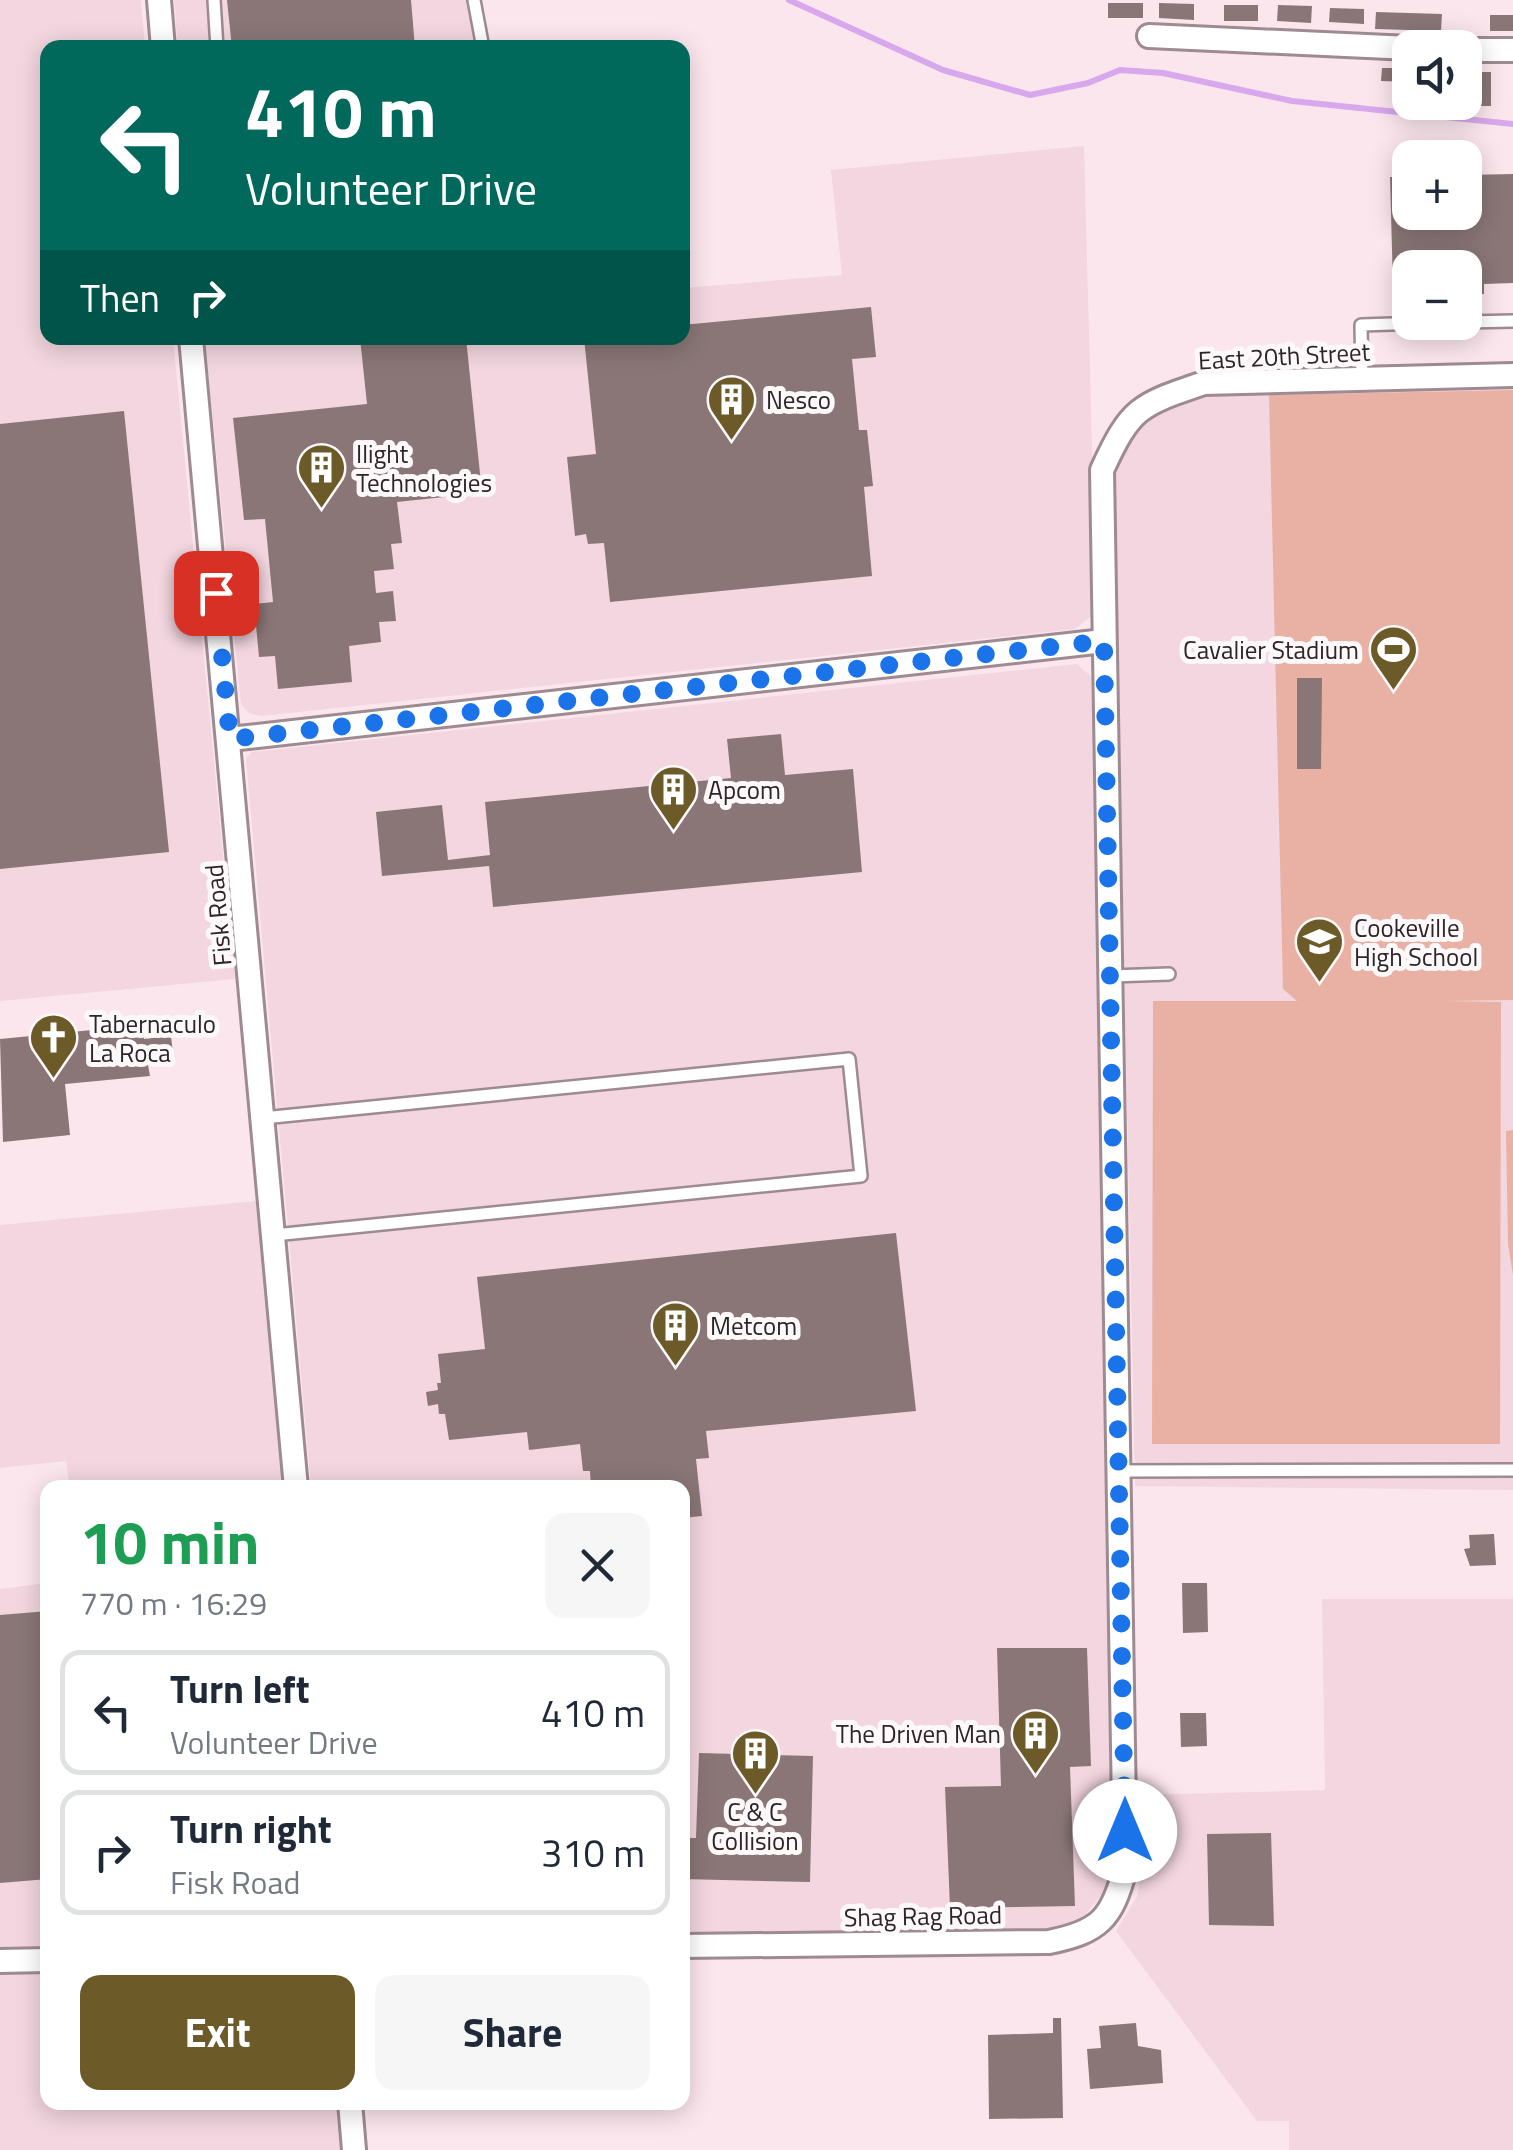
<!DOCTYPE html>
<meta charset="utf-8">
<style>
:root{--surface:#fff;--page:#f6f6f7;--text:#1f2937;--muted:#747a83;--line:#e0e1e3;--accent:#6c5b28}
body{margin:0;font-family:"Titillium Web",sans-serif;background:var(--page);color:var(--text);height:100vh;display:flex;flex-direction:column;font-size:38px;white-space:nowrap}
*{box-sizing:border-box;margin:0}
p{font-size:32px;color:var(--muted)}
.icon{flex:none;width:55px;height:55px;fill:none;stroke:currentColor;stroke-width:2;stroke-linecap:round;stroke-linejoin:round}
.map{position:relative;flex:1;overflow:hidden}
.details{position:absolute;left:40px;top:1480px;width:650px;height:630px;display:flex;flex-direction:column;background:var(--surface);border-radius:20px;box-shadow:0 5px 25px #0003}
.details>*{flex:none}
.guide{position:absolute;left:40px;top:40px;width:650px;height:305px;border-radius:20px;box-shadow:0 5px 25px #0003;background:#00695c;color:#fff;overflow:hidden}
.controls{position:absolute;left:1392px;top:30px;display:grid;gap:20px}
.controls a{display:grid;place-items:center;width:90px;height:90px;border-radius:20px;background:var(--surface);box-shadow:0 5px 25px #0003;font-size:50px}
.pin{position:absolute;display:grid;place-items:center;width:85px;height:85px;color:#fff;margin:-42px;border-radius:20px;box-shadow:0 5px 15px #0006}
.me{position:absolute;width:110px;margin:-55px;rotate:0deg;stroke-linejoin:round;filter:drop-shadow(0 0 8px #0008)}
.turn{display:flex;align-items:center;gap:35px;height:210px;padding:0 40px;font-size:45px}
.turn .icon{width:130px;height:130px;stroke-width:2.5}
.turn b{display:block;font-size:70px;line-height:85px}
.then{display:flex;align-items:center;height:95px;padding:0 40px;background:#0003;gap:20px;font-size:38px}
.round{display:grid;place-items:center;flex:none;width:105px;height:105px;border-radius:20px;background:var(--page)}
.summary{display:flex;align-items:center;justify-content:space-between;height:170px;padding:0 40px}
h1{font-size:60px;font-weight:700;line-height:75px;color:#1e9e55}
.primary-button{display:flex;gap:20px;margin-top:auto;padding:20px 40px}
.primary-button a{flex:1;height:115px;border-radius:20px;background:var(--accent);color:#fff;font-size:40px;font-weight:700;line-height:115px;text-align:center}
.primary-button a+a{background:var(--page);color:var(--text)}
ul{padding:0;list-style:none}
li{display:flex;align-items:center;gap:30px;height:125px;margin:0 20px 15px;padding:0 20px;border:5px solid var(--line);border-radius:20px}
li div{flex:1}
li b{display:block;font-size:38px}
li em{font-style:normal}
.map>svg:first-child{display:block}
.built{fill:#f3d6df}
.green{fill:#e8b1a4}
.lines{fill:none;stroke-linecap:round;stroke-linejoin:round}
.stream{stroke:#d8a8ec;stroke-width:6}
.building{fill:#8a7677}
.service-casing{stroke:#9e8a91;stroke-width:16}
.minor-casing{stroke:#9e8a91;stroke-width:28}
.service{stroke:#fff;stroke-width:11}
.minor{stroke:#fff;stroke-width:22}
.route{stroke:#1a73e8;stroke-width:18;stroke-dasharray:0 32.4}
.labels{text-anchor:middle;stroke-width:10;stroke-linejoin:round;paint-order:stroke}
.street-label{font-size:25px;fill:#2d2528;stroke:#fdf9fa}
.poi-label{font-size:25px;fill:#2d2528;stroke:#fdf9fa;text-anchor:start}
</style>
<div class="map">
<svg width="1513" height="2150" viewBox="0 0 1513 2150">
<rect width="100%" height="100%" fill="#fce6ee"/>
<!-- built -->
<g class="built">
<polygon points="0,0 141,0 145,47 48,48 48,338 173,338 235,979 0,1001"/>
<polygon points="174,0 475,0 487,47 178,47"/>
<polygon points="1084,146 1096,596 1091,616 1075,629 261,716 249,713 241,704 205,338 682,338 683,288 842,275 831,170"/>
<polygon points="1513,385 1513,1490 1135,1486 1114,483 1121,452 1134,430 1157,410 1210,391"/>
<polygon points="1077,664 1095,680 1119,1853 1105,1891 1085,1915 1049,1934 683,1939 682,1488 311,1487 246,758 252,752"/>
<polygon points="257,1201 283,1487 70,1487 66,1461 0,1468 0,1225"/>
<polygon points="47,1583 47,1953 0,1955 0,1589"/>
<polygon points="1322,1599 1513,1599 1513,2150 1289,2150 1289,2121 1257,2121 1116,1931 1138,1895 1141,1870 1138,1795 1325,1790"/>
<polygon points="47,1973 48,2102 339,2103 344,2150 0,2150 0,1975"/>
</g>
<!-- green -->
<g class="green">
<polygon points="1513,390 1513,1000 1443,1001 1501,1002 1500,1444 1152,1444 1153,1001 1297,1001 1283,989 1269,395"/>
<polygon points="1513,1130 1513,1275 1508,1244 1506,1131"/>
</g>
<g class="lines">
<!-- stream -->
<polyline class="stream" points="789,0 943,70 1030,95 1088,83 1120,70 1163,73 1292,101 1513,124"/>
</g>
<!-- building -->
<g class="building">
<polygon points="227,0 411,0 415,48 232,48"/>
<rect x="1108" y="3" width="35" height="15"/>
<polygon points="1159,3 1194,4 1194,20 1159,18"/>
<rect x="1224" y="5" width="34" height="16"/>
<polygon points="1278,5 1312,6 1311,23 1277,21"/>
<polygon points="1330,8 1364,9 1364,24 1329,22"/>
<polygon points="1376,12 1442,14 1441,31 1375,29"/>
<rect x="1490" y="15" width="23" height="16"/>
<polygon points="1382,68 1410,68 1410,82 1381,81"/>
<polygon points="1476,72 1491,72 1491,106 1477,106"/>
<polygon points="1513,174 1513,283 1484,284 1484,294 1465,295 1465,268 1410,268 1410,285 1393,286 1390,177 1410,177 1410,212 1465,212 1465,175"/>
<polygon points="871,307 876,357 852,359 859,430 867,430 873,486 864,487 872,576 610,602 604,543 588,544 586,534 575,536 567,457 596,454 584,338 682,338 682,325"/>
<polygon points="360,338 466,338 482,493 397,502 402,543 391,544 394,569 374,571 376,593 393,591 396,621 379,622 381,642 349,646 352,682 278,689 275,656 259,657 254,604 273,602 265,519 244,520 233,418 367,404"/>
<polygon points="124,411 169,852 0,869 0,424"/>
<polygon points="1297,678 1322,678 1321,769 1297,769"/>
<polygon points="781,734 785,775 853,769 862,872 493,907 489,866 382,876 376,812 442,805 448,860 490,855 485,802 731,778 727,739"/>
<polygon points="143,1025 144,1039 171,1036 174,1062 148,1065 150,1076 65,1084 70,1135 3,1142 0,1039"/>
<polygon points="896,1233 916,1411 706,1431 709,1458 696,1459 702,1516 682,1518 682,1488 591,1488 590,1471 583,1471 580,1444 529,1450 527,1432 449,1440 445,1414 439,1414 438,1404 428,1406 426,1392 438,1390 437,1383 441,1383 438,1354 485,1349 477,1277"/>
<polygon points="1494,1534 1496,1565 1470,1566 1464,1549 1470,1548 1469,1535"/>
<polygon points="1182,1583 1207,1583 1208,1632 1183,1633"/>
<polygon points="48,1611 48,1879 0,1883 0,1615"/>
<polygon points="997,1648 1087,1648 1091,1766 1070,1767 1075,1906 950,1908 945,1787 1001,1786"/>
<polygon points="1180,1713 1206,1713 1207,1746 1181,1747"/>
<polygon points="699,1753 813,1756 810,1882 682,1879 682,1838 696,1838"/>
<polygon points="1271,1833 1274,1926 1209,1925 1207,1834"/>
<polygon points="1053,2018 1061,2018 1063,2118 989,2119 988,2035 1053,2033"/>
<polygon points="1136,2023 1138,2046 1161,2050 1163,2083 1090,2089 1087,2049 1101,2048 1099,2026"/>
</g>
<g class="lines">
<defs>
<g id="service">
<polyline points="214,0 217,48"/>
<polyline points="474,0 483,48"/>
<polyline points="1465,322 1513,321"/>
<polyline points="1362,379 1361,325 1454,322"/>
<polyline points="1112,976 1169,974"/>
<polyline points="263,1118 849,1059 861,1176 274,1235"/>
<polyline points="1122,1471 1513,1470"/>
</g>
<g id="minor">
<polyline points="159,0 163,48"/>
<polyline points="1149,36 1410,48"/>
<polyline points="1465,50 1513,50"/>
<polyline points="191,338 296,1488"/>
<polyline points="230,739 1104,641"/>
<path d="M682 1946 1049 1942C1099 1932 1112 1919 1125 1869L1102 470C1131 407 1139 405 1204 383L1513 375"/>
<polyline points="0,1961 48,1960"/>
<polyline points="350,2102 354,2150"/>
</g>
</defs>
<!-- service casing -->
<use href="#service" class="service-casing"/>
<!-- minor casing -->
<use href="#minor" class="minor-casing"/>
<!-- service -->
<use href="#service" class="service"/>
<!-- minor -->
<use href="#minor" class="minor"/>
</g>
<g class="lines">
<!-- route -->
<polyline class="route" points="216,593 230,739 1104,641 1125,1831"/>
</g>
<!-- icons -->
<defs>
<symbol id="building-pin" viewBox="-11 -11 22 30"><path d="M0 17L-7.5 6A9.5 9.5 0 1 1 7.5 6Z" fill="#6c5b28" stroke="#fdf9fa"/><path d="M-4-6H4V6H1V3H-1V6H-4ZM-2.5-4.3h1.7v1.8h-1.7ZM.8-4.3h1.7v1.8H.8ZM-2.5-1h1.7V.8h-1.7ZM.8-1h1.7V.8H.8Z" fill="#fff"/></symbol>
<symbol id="stadium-pin" viewBox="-11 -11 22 30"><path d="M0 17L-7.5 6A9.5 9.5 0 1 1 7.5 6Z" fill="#6c5b28" stroke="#fdf9fa"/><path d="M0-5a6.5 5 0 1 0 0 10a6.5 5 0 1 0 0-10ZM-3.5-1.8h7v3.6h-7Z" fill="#fff"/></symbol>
<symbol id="school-pin" viewBox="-11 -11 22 30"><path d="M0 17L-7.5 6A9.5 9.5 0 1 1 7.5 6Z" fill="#6c5b28" stroke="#fdf9fa"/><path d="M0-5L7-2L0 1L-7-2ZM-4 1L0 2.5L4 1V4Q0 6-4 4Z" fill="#fff"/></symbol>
<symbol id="church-pin" viewBox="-11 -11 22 30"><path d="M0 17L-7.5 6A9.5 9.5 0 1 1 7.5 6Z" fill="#6c5b28" stroke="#fdf9fa"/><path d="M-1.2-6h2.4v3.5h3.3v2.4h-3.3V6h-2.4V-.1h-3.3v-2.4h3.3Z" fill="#fff"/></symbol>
</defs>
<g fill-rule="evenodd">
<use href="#building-pin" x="704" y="372" width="55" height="75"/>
<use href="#building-pin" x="294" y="440" width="55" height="75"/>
<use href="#stadium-pin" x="1366" y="622" width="55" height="75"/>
<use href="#building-pin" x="646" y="762" width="55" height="75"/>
<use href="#school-pin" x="1292" y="914" width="55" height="75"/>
<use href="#church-pin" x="26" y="1010" width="55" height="75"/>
<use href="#building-pin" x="648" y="1298" width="55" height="75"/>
<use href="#building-pin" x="1008" y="1706" width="55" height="75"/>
<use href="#building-pin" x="728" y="1726" width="55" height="75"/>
</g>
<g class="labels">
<!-- street labels -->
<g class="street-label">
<text transform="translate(1284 356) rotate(-3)" y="9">East 20th Street</text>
<text transform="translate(218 915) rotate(-95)" y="9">Fisk Road</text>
<text transform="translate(923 1916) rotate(-1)" y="9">Shag Rag Road</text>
</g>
<!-- poi labels -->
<g class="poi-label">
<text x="766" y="409">Nesco</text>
<text x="356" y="463">Ilight<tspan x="356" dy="29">Technologies</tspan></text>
<text x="1359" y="659" text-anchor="end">Cavalier Stadium</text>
<text x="708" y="799">Apcom</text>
<text x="1354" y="937">Cookeville<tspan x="1354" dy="29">High School</tspan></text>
<text x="89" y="1033">Tabernaculo<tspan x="89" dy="29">La Roca</tspan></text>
<text x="710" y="1335">Metcom</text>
<text x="1001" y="1743" text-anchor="end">The Driven Man</text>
<text x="755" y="1821" text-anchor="middle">C &amp; C<tspan x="755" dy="29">Collision</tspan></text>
</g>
</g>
</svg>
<div class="controls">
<a><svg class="icon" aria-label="sound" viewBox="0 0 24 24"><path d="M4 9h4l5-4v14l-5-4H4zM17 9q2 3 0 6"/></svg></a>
<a>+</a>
<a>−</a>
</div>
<div class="pin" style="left:216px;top:593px;background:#d93025"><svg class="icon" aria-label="arrive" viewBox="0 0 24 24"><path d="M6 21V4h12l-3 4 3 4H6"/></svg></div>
<svg class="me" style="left:1125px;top:1831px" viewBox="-20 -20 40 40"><circle r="19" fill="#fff"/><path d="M0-13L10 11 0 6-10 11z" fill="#1a73e8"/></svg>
<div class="guide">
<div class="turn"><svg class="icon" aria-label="left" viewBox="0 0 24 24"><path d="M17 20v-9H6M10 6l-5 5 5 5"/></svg><div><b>410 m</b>Volunteer Drive</div></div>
<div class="then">Then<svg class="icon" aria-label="right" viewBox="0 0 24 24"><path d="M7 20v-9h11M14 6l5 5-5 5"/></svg></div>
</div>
<section class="details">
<div class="summary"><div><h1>10 min</h1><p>770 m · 16:29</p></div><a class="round"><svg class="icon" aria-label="close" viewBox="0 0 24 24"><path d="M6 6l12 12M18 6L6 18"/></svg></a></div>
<ul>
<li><svg class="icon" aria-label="left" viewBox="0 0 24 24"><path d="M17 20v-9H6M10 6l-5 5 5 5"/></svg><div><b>Turn left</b><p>Volunteer Drive</p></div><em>410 m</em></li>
<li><svg class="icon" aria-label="right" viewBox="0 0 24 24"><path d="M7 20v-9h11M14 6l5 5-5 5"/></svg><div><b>Turn right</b><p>Fisk Road</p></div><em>310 m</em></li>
</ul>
<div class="primary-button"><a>Exit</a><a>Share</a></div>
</section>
</div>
